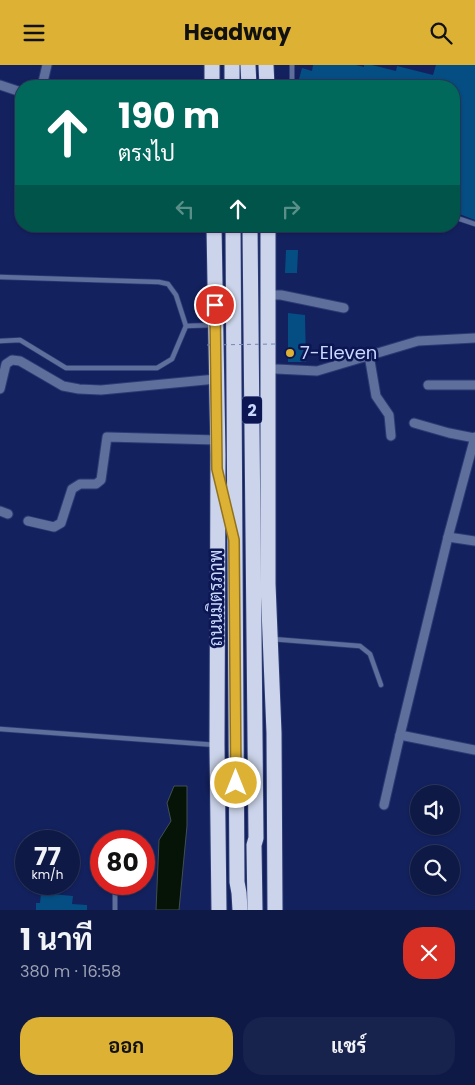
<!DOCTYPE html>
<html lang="th">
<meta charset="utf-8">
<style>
:root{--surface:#0e1946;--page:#17224d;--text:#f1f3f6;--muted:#9ba0b3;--line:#2e385f;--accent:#ddb133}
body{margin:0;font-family:Poppins,Sarabun,sans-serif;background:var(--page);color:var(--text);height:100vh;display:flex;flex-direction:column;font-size:19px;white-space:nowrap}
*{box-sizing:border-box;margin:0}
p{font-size:16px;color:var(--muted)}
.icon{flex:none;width:28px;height:28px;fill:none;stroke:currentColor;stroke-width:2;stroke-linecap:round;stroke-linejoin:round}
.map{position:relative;height:845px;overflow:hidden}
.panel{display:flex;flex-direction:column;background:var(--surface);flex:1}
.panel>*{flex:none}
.top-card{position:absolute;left:15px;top:15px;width:445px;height:152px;border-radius:20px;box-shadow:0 1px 4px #0004,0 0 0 1px var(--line);background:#00695c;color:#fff;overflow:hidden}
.buttons{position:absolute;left:410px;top:720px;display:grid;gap:10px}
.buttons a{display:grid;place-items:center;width:50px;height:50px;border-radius:50%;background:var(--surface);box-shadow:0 1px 4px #0004,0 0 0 1px var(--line);font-size:25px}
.speed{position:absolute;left:15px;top:765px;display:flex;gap:10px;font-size:25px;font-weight:700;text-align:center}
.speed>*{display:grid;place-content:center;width:65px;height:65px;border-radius:50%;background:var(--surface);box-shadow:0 1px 4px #0004,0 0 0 1px var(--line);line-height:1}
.speed small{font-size:12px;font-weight:400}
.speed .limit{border:8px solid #d22;background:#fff;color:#111}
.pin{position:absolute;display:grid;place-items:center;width:42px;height:42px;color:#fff;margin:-21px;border:2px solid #fff;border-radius:50%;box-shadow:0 1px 5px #0007}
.me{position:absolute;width:55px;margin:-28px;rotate:0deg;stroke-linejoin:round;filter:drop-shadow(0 0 4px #0008)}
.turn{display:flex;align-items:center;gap:18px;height:105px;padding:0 20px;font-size:22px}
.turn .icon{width:65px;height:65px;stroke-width:2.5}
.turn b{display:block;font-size:35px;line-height:42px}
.lanes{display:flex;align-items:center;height:48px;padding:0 20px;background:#0003;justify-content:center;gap:25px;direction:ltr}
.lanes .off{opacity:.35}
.round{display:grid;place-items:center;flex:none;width:52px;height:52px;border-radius:20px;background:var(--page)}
.summary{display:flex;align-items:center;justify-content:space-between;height:85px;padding:0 20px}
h1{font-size:30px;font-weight:700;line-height:38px}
.primary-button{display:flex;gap:10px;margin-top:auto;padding:10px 20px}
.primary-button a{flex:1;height:58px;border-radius:20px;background:var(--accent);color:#111;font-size:20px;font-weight:700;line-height:58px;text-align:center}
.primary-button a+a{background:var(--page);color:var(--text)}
header{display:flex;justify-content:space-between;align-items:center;height:65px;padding:0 20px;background:var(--accent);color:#111;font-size:22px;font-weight:700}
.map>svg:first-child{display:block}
.water{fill:#061408;stroke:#404f52}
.building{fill:#054e83}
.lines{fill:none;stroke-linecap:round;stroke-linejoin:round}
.lane-casing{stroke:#2c3b74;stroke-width:6}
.street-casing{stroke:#2c3b74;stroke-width:11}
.highway-casing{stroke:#2c3b74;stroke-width:17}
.lane{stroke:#5e6f9c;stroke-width:4.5}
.street{stroke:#5e6f9c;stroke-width:9}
.highway{stroke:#cbd4ea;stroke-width:15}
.path-bridge{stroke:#7685b5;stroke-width:1;stroke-dasharray:4 4;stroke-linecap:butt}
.route-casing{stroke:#907321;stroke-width:12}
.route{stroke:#ddb133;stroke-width:9}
.poi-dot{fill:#ddb133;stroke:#0c1652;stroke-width:2}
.labels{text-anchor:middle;stroke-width:5;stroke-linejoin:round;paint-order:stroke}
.shield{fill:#0c1652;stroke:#909eca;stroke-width:1}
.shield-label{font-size:16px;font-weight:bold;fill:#c9d8fe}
.poi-label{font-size:18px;fill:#c9d8fe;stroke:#0c1652;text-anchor:start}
.street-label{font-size:18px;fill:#c9d8fe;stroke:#0c1652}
</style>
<header><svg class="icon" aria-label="menu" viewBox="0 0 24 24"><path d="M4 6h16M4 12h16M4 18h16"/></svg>Headway<svg class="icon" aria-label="search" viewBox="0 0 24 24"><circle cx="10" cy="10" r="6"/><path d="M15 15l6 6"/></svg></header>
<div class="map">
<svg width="475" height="845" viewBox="0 0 475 845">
<rect width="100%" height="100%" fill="#13215e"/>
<!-- water -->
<polygon class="water" points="174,721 187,721 187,761 179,845 156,845 159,775 171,756 167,738"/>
<!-- building -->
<g class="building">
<polygon points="313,0 356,0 364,2 364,0 372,0 396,6 397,1 433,10 436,0 475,0 475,155 454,147 454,21 329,21 299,14 302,3 312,6"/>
<polygon points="286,185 298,185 297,208 285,208"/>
<polygon points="288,248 305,250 306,297 288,297"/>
<polygon points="41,828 73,831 72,839 87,840 87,845 36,845 36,838 40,838"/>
</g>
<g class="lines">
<defs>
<g id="lane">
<polyline points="292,21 292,0"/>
<polyline points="454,152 475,159"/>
<polyline points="0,212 159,217 168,219 176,230 186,261"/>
<polyline points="0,276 20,275 66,303 157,303 172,294 186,261 213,260"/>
<polyline points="272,574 360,581 370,589 381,620"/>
<polyline points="0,664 216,680"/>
<polyline points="115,845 115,829"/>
</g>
<g id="street">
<polyline points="0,20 21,27"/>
<polyline points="42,21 47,0"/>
<polyline points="269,230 281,230 344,243"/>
<polyline points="369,290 376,331 389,350 391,371"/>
<polyline points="276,304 317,306 418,276 475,273"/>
<polyline points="428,320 475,320"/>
<polyline points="0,324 6,299 12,295 20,296 63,321 79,324 101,325 216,314"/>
<polyline points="414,358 449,368 475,373"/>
<polyline points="475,372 448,472 400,670 475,685"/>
<polyline points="0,446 8,449"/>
<polyline points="28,456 54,462 61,458 72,424 80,419 96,419 101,415 107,372 217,375"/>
<polyline points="448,472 475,476"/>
<polyline points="384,740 400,670"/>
</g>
<g id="highway">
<polyline points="212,0 212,21"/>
<polyline points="232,0 232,21"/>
<polyline points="248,0 249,21"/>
<polyline points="266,0 267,21"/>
<polyline points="214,161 218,390 217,680 219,845"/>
<polyline points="233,161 237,817 239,828 240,845"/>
<polyline points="250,161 256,773 254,780 255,845"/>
<polyline points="268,161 268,519 274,668 275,845"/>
</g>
</defs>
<!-- lane casing -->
<use href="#lane" class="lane-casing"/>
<!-- street casing -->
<use href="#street" class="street-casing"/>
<!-- highway casing -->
<use href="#highway" class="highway-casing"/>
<!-- lane -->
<use href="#lane" class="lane"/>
<!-- street -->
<use href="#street" class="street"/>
<!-- highway -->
<use href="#highway" class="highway"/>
<!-- path-bridge -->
<polyline class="path-bridge" points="207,280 277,279"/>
</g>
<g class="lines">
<defs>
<polyline id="route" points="215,240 217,404 234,475 236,718"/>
</defs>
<!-- route casing -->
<use href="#route" class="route-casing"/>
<!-- route -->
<use href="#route" class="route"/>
</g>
<!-- markers -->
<circle class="poi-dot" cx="290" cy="288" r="5"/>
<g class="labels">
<!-- shield labels -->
<rect class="shield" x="242" y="331.5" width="20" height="27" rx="4"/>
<g class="shield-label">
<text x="252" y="351">2</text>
</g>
<!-- poi labels -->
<g class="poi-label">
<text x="300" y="294">7-Eleven</text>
</g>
<!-- street labels -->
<g class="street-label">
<text transform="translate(216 533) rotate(-90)" y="6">ถนนมิตรภาพ</text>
</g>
</g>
</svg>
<div class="buttons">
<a><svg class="icon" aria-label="sound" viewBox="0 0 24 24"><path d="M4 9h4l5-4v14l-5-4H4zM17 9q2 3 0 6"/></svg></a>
<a><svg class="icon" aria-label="search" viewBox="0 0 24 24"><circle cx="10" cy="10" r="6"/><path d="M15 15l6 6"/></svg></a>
</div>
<div class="speed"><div>77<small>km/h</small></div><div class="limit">80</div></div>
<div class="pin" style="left:215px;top:240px;background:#d93025"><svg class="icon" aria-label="arrive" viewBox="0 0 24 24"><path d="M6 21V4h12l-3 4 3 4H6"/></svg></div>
<svg class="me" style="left:236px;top:718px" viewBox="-20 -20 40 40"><circle r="17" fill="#ddb133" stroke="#fff" stroke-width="3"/><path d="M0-11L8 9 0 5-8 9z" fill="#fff"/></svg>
<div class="top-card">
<div class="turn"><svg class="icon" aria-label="ahead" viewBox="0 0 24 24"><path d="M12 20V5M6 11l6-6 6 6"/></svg><div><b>190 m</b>ตรงไป</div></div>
<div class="lanes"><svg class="icon off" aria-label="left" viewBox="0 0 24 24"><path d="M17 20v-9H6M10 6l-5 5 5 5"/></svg><svg class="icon" aria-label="ahead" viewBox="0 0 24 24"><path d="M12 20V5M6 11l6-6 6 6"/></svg><svg class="icon off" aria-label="right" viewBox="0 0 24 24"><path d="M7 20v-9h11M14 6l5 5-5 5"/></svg></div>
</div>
</div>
<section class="panel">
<div class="summary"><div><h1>1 นาที</h1><p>380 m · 16:58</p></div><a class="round" style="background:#d93025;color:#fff"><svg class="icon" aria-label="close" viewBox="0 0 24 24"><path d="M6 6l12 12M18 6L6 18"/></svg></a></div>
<div class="primary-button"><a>ออก</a><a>แชร์</a></div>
</section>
